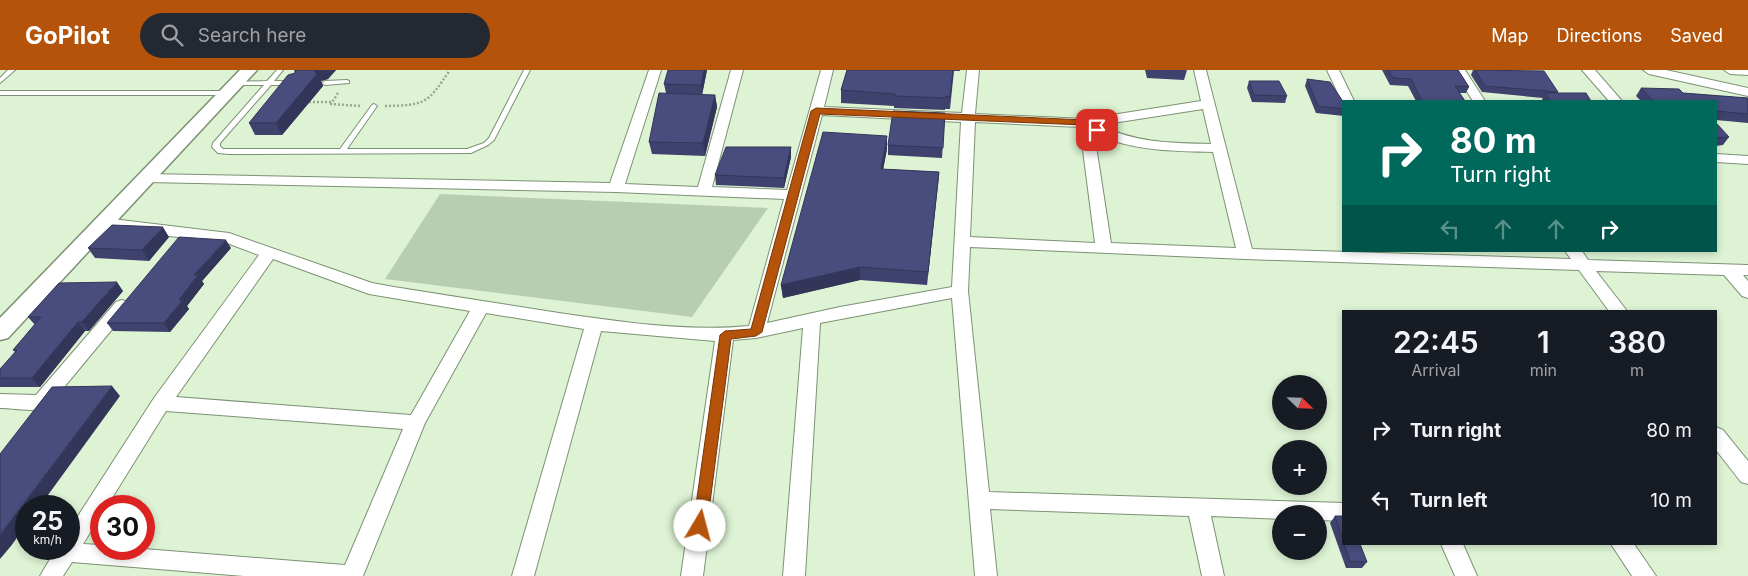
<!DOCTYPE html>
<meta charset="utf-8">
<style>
:root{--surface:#171b24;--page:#242831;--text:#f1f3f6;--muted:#9ea1a6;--accent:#b45309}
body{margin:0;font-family:Inter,sans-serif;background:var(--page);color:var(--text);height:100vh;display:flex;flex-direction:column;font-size:19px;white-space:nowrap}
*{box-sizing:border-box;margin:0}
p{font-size:16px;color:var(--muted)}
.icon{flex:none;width:28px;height:28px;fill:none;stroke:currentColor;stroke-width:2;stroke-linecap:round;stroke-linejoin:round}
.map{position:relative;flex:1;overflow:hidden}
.sheet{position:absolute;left:1342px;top:240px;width:375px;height:235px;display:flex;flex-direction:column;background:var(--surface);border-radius:0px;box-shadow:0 2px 8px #0003}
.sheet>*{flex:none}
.hud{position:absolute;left:1342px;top:30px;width:375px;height:152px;border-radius:0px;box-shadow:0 2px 8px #0003;background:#00695c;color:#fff;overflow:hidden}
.needle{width:32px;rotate:113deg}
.tools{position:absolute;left:1272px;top:305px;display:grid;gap:10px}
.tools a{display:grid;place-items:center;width:55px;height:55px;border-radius:50%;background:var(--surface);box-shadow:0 2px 8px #0003;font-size:25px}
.speed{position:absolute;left:15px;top:425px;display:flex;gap:10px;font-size:25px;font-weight:700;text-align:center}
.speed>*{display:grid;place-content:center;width:65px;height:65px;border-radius:50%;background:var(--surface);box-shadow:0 2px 8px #0003;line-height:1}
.speed small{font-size:12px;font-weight:400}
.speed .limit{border:8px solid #d22;background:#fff;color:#111}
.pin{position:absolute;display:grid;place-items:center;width:42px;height:42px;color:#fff;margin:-21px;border-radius:10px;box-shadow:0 2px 8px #0006}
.me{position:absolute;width:55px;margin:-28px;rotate:8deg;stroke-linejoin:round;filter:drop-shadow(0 0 4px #0008)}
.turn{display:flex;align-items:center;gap:18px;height:105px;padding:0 25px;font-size:22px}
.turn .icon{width:65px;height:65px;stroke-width:2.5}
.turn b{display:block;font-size:35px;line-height:42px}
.lanes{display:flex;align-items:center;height:48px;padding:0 25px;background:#0003;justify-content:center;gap:25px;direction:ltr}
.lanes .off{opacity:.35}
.eta{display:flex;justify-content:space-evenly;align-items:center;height:85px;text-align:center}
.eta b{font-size:30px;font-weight:600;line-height:35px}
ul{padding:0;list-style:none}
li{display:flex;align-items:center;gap:15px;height:70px;padding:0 25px}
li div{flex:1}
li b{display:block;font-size:19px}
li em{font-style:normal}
header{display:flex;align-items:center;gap:30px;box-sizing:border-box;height:70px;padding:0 25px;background:var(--accent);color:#fff}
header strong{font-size:24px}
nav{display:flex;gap:28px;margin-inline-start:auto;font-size:18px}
.search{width:350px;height:45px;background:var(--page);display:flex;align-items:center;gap:12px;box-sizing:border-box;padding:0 18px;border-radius:28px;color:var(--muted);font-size:19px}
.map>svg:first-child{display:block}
.green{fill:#b8cfaf}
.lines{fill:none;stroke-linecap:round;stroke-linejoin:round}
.service-casing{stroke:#7d9175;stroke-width:2}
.minor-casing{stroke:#7d9175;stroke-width:2}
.tertiary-casing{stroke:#7d9175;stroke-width:3}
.path{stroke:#97a890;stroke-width:2.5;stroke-dasharray:2 2;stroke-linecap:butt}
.service{fill:#fff;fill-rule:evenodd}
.minor{fill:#fff;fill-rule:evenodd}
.tertiary{fill:#fff;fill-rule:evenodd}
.wall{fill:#3f426c}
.shaded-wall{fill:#333658}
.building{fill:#494d7d;stroke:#333658}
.route{fill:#b45309;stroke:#753606}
</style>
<header>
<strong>GoPilot</strong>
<div class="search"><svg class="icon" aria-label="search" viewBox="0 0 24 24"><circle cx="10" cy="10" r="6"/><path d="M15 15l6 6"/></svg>Search here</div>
<nav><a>Map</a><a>Directions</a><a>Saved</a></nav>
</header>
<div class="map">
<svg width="1748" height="506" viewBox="0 0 1748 506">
<rect width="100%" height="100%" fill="#ddf3d4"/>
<!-- green -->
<polygon class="green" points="440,124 768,138 692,247 385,209"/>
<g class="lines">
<defs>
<g id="service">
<polygon points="8,0 15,0 0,13 0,8"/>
<polygon points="277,0 283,0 274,11 292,11 295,13 292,15 271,15 220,73 220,76 223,79 340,79 372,35 374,34 377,36 347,79 467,79 484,73 489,68 524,0 530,0 494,70 488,75 471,83 229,84 218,83 212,77 213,73 264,15 236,15 233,13 234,12 267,11"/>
<polygon points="347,10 349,11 349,13 325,15 322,13 325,11"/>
<polygon points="0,21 227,21 230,23 227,25 0,25"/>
</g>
<g id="minor">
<path d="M649 0H661L625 114 698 117 731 0H743L712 117 787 120 821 0H833L824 37 962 43 967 0H979L975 44 1086 49 1201 31 1194 0H1206L1252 179 1571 189 1565 181H1582L1588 190 1748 195V205H1743L1748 211V228L1742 226 1724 205 1596 201 1627 241H1609L1579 200 1245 189 970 177 968 221 989 422 1344 433V451L1319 450V444H1281V449L1211 446 1224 506H1202L1189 446 990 439 997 506H975L952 228 820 253 805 506H783L803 258 756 268 733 270 703 506H681L715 271 601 261 534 506H512L584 259 486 243 425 353 363 506H244L72 492 63 506H40L56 479H69V460L154 328 259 185 227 173 104 158 98 156 96 153 98 150 104 148 229 163 372 213 394 217C449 226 504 234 559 243 621 252 687 262 749 256L784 129 616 122 147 112 142 111 140 108 142 105 147 104 610 113ZM1203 39 1211 74C1174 73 1134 73 1100 55ZM822 45 961 52 952 217 840 237 767 253ZM975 52 1080 57 1095 173 970 167ZM1094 63C1131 81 1173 81 1213 82L1236 178 1111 173ZM273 189 369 224 470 241 411 345 176 327ZM166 341 403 359 345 495 144 479H101V475L83 474 101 445V436H107Z"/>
<polygon points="1327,0 1339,0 1354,31 1344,31 1343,34"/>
<polygon points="1453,0 1465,0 1485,31 1473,31"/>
<polygon points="1582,0 1595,0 1622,31 1609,31"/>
<polygon points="1643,0 1666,0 1748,18 1748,26 1649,4"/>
<polygon points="1724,0 1748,0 1748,5 1730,4"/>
<polygon points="1716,84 1748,86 1748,94 1716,92"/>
<path d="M122 230 128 232 131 236 128 240 46 339C36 342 12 338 0 338V324L36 325 116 232Z"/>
<polygon points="1716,357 1723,360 1748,391 1748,414 1741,412 1716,380"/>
<polygon points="1441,474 1463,474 1477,506 1455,506"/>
<polygon points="1611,474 1634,474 1656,506 1632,506"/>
</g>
<polygon id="tertiary" points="240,0 257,0 8,268 0,270 0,248"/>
</defs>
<!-- service casing -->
<use href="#service" class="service-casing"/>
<!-- minor casing -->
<use href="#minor" class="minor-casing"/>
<!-- tertiary casing -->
<use href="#tertiary" class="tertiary-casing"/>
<!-- path -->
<g class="path">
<polyline points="338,23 331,34 361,36"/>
<polyline points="309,32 331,32"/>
<path d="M385 36C426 35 427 34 450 0"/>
</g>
<!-- service -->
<use href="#service" class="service"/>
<!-- minor -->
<use href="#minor" class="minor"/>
<!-- tertiary -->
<use href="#tertiary" class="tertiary"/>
</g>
<!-- wall -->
<g class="wall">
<polygon points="294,0 336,0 328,9 321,11 323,16 282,65 255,65 249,53 295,3"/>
<polygon points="707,0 702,25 715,25 717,37 705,86 652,84 649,72 666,23 664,14"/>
<polygon points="847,0 960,0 960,1 954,1 950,39 945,39 945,40 894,38 894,36 841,33 841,20"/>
<polygon points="1145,0 1187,0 1184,10 1147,8"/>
<polygon points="1382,0 1458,0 1469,17 1466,23 1459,23 1465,31 1416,31 1408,16 1390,15"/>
<polygon points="1473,0 1507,0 1558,22 1558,23 1591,31 1543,31 1542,29 1543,28 1482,22 1471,5"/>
<polygon points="1307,9 1344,33 1344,46 1316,43 1305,16"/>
<polygon points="1249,11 1287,26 1285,33 1252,32 1247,18"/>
<polygon points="1641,18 1683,23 1748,28 1748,53 1716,50 1716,31 1641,31 1636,26"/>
<polygon points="945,43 942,88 888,85 888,75"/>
<polygon points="1716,53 1729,67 1723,75 1716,76"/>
<polygon points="791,77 791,87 784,118 716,115 715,105"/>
<polygon points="887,79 883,99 939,102 927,215 860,210 783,228 781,215"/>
<polygon points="169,167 149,191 95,188 88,178"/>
<polygon points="231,178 202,211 204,214 187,236 189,239 170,262 113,261 107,253"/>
<polygon points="123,221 89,261 85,261 40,317 0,317 0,308 15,282 13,280 35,255 28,247"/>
<polygon points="1281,445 1281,464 1277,452"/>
<polygon points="1335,446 1344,446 1344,474 1360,474 1367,492 1362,498 1346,498 1330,453"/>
<polygon points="1287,481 1311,481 1308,486 1289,486"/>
</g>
<!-- shaded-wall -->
<g class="shaded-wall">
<polygon points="315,0 336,0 328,9 321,11 323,16 282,65 276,53"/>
<polygon points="704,0 707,0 702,25 701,15"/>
<polygon points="715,25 717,37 705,86 703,73"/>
<polygon points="887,66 887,79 881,111 881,99"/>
<polygon points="791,77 791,87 784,118 784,108"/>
<polygon points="939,102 938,115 927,215 928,202"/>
<polygon points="163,157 169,167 149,191 142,180"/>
<polygon points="226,170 231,178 202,211 204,214 187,236 189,239 170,262 164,253 194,205"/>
<polygon points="860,197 860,210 783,228 781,215"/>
<polygon points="117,212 123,221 89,261 82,252"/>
<polygon points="78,252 85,261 40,317 32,308"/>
<polygon points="112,316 120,326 40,436 26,436 26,455 11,476 0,489 0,465"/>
</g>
<!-- building -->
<g class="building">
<polygon points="296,0 315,0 315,2 317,4 276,53 249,53 288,5 295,3"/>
<polygon points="668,0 704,0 701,15 664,14"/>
<polygon points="847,0 953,0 950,27 946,26 946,28 895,26 895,24 841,20"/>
<polygon points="1388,0 1458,0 1469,17 1455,16 1465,31 1422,31 1411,9 1393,8"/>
<polygon points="1475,0 1544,1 1558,22 1485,16"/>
<polygon points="1307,9 1330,12 1344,33 1344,39 1318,36"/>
<polygon points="1249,11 1279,11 1287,26 1254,25"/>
<polygon points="1641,18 1679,19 1683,23 1748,28 1748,44 1716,41 1716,31 1653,31"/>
<polygon points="659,23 715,25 703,73 649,72"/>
<polygon points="1545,23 1586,23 1591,31 1550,31"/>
<polygon points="893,41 945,43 943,78 888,75"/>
<polygon points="1716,53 1729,67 1716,68"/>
<polygon points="823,62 887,66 881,99 939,102 928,202 860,197 781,215"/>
<polygon points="726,77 791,77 784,108 715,105"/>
<polygon points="112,155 163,157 142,180 88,178"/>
<polygon points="179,167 226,170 194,205 198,205 179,230 183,230 164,253 107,253"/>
<polygon points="117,212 82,252 78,252 32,308 0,308 0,299 17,280 13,280 41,247 28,247 59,213"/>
<polygon points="112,316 0,465 0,384 52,317"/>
<polygon points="1335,446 1344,446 1344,473"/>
<polygon points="1344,474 1360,474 1367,492 1350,491"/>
</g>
<!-- route -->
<polygon class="route" points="816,38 1086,50 1102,60 1100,62 1094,62 1083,55 820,44 762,262 756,266 731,269 707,456 705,460 700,462 695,460 693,456 720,265 725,261 751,259 811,41"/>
</svg>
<div class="tools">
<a><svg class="needle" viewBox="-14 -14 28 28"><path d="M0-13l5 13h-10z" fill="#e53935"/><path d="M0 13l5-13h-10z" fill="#9ea1a6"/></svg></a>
<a>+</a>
<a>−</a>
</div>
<div class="speed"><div>25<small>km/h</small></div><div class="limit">30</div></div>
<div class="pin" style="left:1097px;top:60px;background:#d93025"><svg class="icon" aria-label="arrive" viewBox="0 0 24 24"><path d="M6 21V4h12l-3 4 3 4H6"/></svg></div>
<svg class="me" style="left:700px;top:456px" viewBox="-20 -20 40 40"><circle r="19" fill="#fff"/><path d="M0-13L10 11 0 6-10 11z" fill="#b45309"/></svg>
<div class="hud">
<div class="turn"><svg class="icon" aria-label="right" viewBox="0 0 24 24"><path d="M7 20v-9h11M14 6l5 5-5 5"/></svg><div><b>80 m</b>Turn right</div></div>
<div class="lanes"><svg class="icon off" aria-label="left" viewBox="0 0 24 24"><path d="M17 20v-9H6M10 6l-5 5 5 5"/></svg><svg class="icon off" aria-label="ahead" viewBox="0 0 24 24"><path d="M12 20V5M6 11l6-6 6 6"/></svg><svg class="icon off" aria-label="ahead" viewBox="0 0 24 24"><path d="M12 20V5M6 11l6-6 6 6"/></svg><svg class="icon" aria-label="right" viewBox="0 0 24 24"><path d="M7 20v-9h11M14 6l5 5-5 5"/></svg></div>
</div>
<section class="sheet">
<div class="eta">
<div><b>22:45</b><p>Arrival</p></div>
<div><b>1</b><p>min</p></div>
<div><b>380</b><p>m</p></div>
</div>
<ul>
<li><svg class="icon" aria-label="right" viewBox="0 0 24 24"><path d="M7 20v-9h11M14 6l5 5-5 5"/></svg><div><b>Turn right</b></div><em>80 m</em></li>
<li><svg class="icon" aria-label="left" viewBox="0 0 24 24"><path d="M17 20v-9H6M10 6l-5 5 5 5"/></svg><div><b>Turn left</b></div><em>10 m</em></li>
</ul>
</section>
</div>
